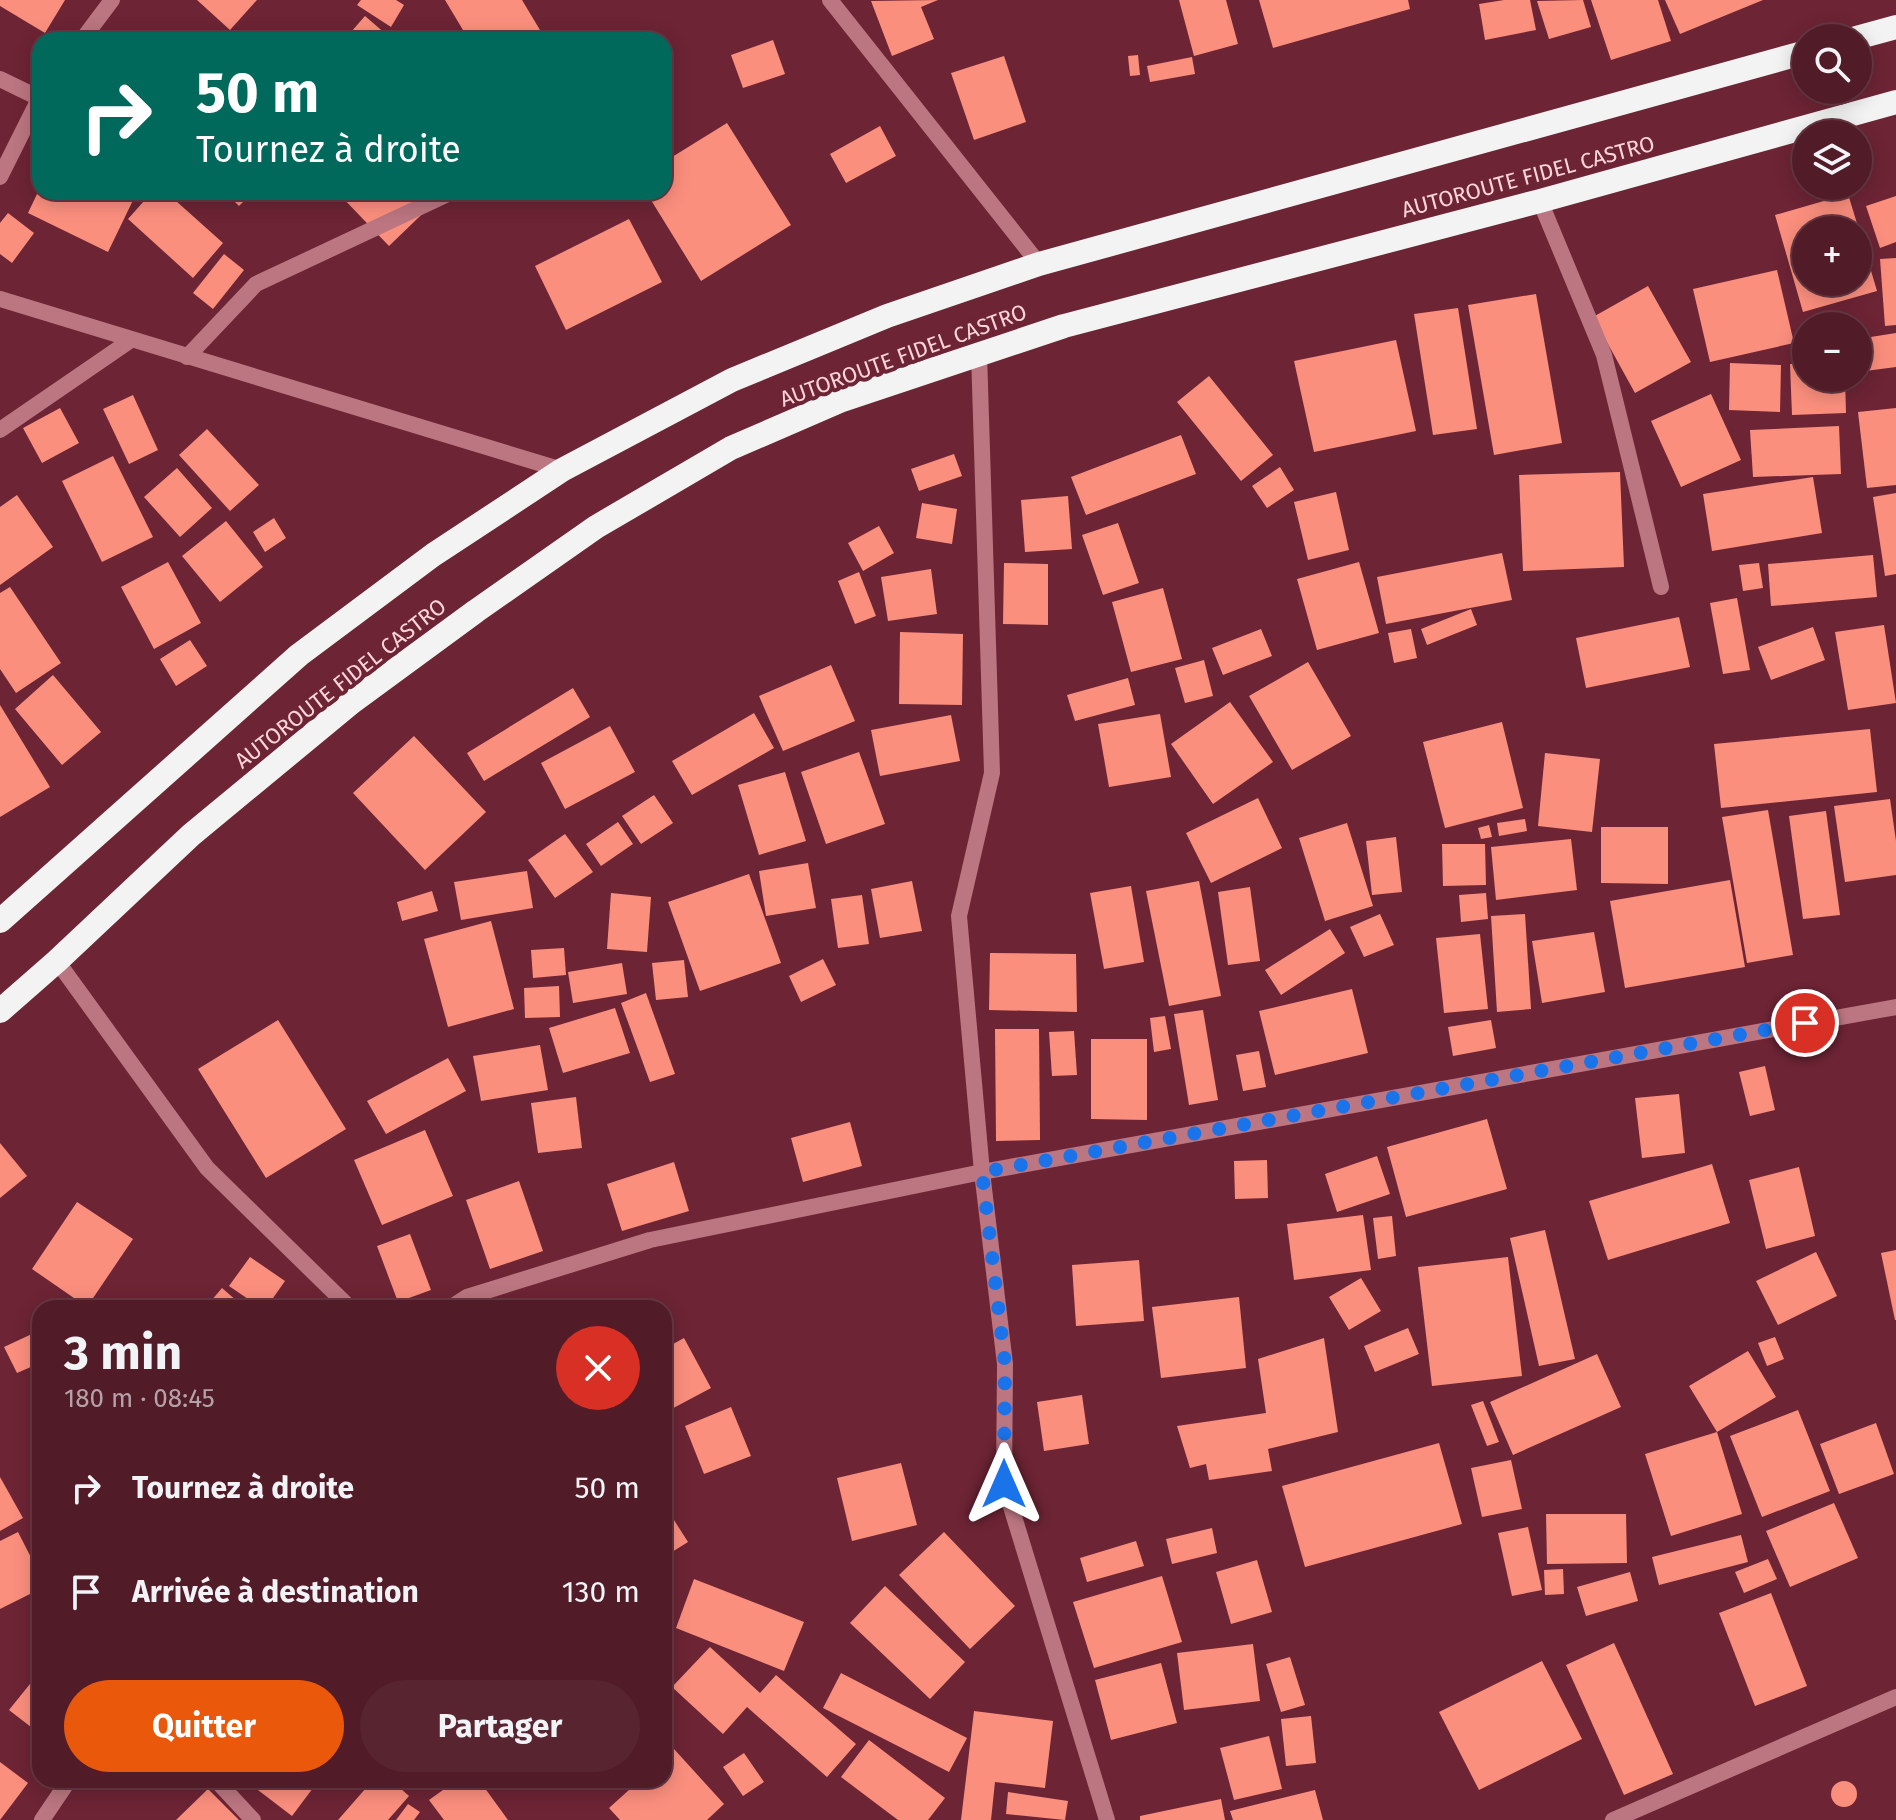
<!DOCTYPE html>
<html lang="fr">
<meta charset="utf-8">
<style>
:root{--surface:#521b28;--page:#582430;--text:#f1f3f6;--muted:#b5a1a8;--line:#683945;--accent:#ea580c}
body{margin:0;font-family:"Fira Sans",sans-serif;background:var(--page);color:var(--text);height:100vh;display:flex;flex-direction:column;font-size:30px;white-space:nowrap}
*{box-sizing:border-box;margin:0}
p{font-size:26px;color:var(--muted)}
.icon{flex:none;width:44px;height:44px;fill:none;stroke:currentColor;stroke-width:2;stroke-linecap:round;stroke-linejoin:round}
.map{position:relative;flex:1;overflow:hidden}
.drawer{position:absolute;left:32px;top:1300px;width:640px;height:488px;display:flex;flex-direction:column;background:var(--surface);border-radius:24px;box-shadow:0 4px 20px #0003,0 0 0 2px var(--line)}
.drawer>*{flex:none}
.top-card{position:absolute;left:32px;top:32px;width:640px;height:168px;border-radius:24px;box-shadow:0 4px 20px #0003,0 0 0 2px var(--line);background:#00695c;color:#fff;overflow:hidden}
.controls{position:absolute;left:1792px;top:24px;display:grid;gap:16px}
.controls a{display:grid;place-items:center;width:80px;height:80px;border-radius:50%;background:var(--surface);box-shadow:0 4px 20px #0003,0 0 0 2px var(--line);font-size:40px}
.pin{position:absolute;display:grid;place-items:center;width:68px;height:68px;color:#fff;margin:-34px;border:4px solid #fff;border-radius:50%;box-shadow:0 2px 8px #0007}
.me{position:absolute;width:88px;margin:-44px;rotate:0deg;stroke-linejoin:round;filter:drop-shadow(0 0 6px #0008)}
.turn{display:flex;align-items:center;gap:28px;height:168px;padding:0 32px;font-size:36px}
.turn .icon{width:104px;height:104px;stroke-width:2.5}
.turn b{display:block;font-size:56px;line-height:68px}
.round{display:grid;place-items:center;flex:none;width:84px;height:84px;border-radius:42px;background:var(--page)}
.summary{display:flex;align-items:center;justify-content:space-between;height:136px;padding:0 32px}
h1{font-size:48px;font-weight:700;line-height:60px}
.action{display:flex;gap:16px;margin-top:auto;padding:16px 32px}
.action a{flex:1;height:92px;border-radius:48px;background:var(--accent);color:#fff;font-size:32px;font-weight:700;line-height:92px;text-align:center}
.action a+a{background:var(--page);color:var(--text)}
ul{padding:0;list-style:none}
li{display:flex;align-items:center;gap:24px;height:104px;padding:0 32px}
li div{flex:1}
li b{display:block;font-size:30px}
li em{font-style:normal}
.map>svg:first-child{display:block}
.building{fill:#fb8f7e}
.lines{fill:none;stroke-linecap:round;stroke-linejoin:round}
.lane{stroke:#bb7681;stroke-width:16}
.street{stroke:#bb7681;stroke-width:16}
.highway{stroke:#f3f3f3;stroke-width:24}
.route{stroke:#1a73e8;stroke-width:14;stroke-dasharray:0 25.2}
.labels{text-anchor:middle;stroke-width:8;stroke-linejoin:round;paint-order:stroke}
.street-label{font-size:22px;fill:#fbd5da;stroke:#6d2435}
</style>
<div class="map">
<svg width="1896" height="1820" viewBox="0 0 1896 1820">
<rect width="100%" height="100%" fill="#6d2435"/>
<!-- building -->
<g class="building">
<polygon points="0,0 65,0 45,33 0,6"/>
<polygon points="197,0 257,0 230,30"/>
<polygon points="361,0 396,0 404,5 391,27 357,5"/>
<polygon points="445,0 522,0 546,40 469,40"/>
<polygon points="938,0 921,7 934,39 892,56 871,1"/>
<polygon points="1179,0 1226,0 1238,44 1194,56"/>
<polygon points="1259,0 1408,0 1410,9 1273,48"/>
<polygon points="1504,0 1530,0 1536,30 1485,40 1479,4"/>
<polygon points="1583,0 1591,27 1549,39 1537,1"/>
<polygon points="1591,0 1658,0 1671,41 1611,60"/>
<polygon points="1665,0 1763,0 1680,34"/>
<polygon points="365,16 387,35 383,40 344,40"/>
<polygon points="773,40 785,74 743,88 731,55"/>
<polygon points="1138,55 1140,75 1130,76 1128,56"/>
<polygon points="1004,56 1026,122 974,140 951,73"/>
<polygon points="1192,57 1195,74 1150,82 1147,66"/>
<polygon points="727,123 791,225 701,281 646,192 664,192 664,162"/>
<polygon points="880,126 896,156 846,183 830,154"/>
<polygon points="38,192 137,192 108,252 28,213"/>
<polygon points="152,192 166,192 223,243 193,278 128,219"/>
<polygon points="225,192 253,192 239,206"/>
<polygon points="337,192 445,192 389,246"/>
<polygon points="1848,194 1859,230 1806,230 1806,282 1858,282 1859,230 1877,291 1803,312 1775,215"/>
<polygon points="1896,196 1896,242 1880,248 1866,206"/>
<polygon points="8,213 34,233 12,263 0,254 0,223"/>
<polygon points="629,219 662,282 566,330 535,266"/>
<polygon points="224,254 244,270 213,309 193,293"/>
<polygon points="1896,258 1896,325 1885,326 1880,259"/>
<polygon points="1777,270 1794,343 1710,362 1693,289"/>
<polygon points="1648,286 1691,362 1635,393 1593,317"/>
<polygon points="1536,294 1562,443 1494,455 1468,305"/>
<polygon points="1458,308 1477,429 1433,435 1414,314"/>
<polygon points="1896,333 1896,367 1858,372 1858,339"/>
<polygon points="1396,340 1416,431 1314,452 1294,361"/>
<polygon points="1730,363 1781,365 1780,412 1729,410"/>
<polygon points="1790,364 1806,364 1806,378 1845,378 1846,413 1792,415"/>
<polygon points="1209,376 1273,455 1241,481 1177,402"/>
<polygon points="1711,394 1741,460 1681,487 1651,421"/>
<polygon points="133,395 158,450 129,464 103,409"/>
<polygon points="60,408 79,443 42,463 23,428"/>
<polygon points="1896,408 1896,485 1867,488 1858,412"/>
<polygon points="1839,426 1841,474 1753,477 1750,430"/>
<polygon points="207,429 259,485 230,511 179,455"/>
<polygon points="1181,435 1196,474 1086,515 1071,477"/>
<polygon points="954,454 962,476 919,491 911,469"/>
<polygon points="113,456 153,537 102,562 62,481"/>
<polygon points="1280,467 1294,490 1267,508 1252,486"/>
<polygon points="177,468 212,508 180,537 144,497"/>
<polygon points="1620,472 1624,567 1523,571 1519,475"/>
<polygon points="1813,477 1822,533 1712,551 1703,494"/>
<polygon points="1336,492 1349,550 1308,560 1294,502"/>
<polygon points="1896,493 1896,574 1885,576 1873,497"/>
<polygon points="17,495 53,547 0,585 0,507"/>
<polygon points="1068,496 1072,549 1025,552 1021,500"/>
<polygon points="922,503 957,509 952,544 916,538"/>
<polygon points="274,518 286,538 265,552 253,532"/>
<polygon points="226,521 263,567 220,602 182,556"/>
<polygon points="1118,523 1139,583 1103,595 1082,535"/>
<polygon points="879,526 894,553 863,571 848,543"/>
<polygon points="1502,553 1512,600 1386,624 1377,577"/>
<polygon points="1873,555 1877,597 1771,606 1768,564"/>
<polygon points="168,562 201,623 154,649 121,587"/>
<polygon points="1359,562 1379,633 1317,650 1297,579"/>
<polygon points="1004,563 1048,564 1048,625 1003,624"/>
<polygon points="1759,563 1763,588 1743,591 1739,565"/>
<polygon points="931,569 937,614 888,621 881,577"/>
<polygon points="859,572 876,616 855,624 838,581"/>
<polygon points="10,587 61,663 16,693 0,669 0,593"/>
<polygon points="1163,588 1182,659 1131,672 1112,602"/>
<polygon points="1737,598 1750,670 1723,674 1710,603"/>
<polygon points="1471,609 1477,625 1427,645 1421,629"/>
<polygon points="1679,617 1690,667 1586,688 1576,638"/>
<polygon points="1884,625 1896,703 1848,710 1835,632"/>
<polygon points="1813,627 1825,660 1771,680 1758,647"/>
<polygon points="1261,629 1272,656 1223,675 1212,648"/>
<polygon points="1411,629 1417,658 1394,663 1388,633"/>
<polygon points="900,632 963,634 962,705 899,704"/>
<polygon points="190,640 207,666 176,686 160,659"/>
<polygon points="1204,660 1213,696 1185,703 1175,668"/>
<polygon points="1308,662 1351,736 1292,770 1249,696"/>
<polygon points="831,665 855,721 783,751 759,696"/>
<polygon points="53,675 101,732 62,765 15,709"/>
<polygon points="1128,678 1135,705 1075,721 1067,695"/>
<polygon points="573,688 590,717 484,781 467,753"/>
<polygon points="1230,702 1273,762 1213,804 1171,744"/>
<polygon points="0,705 50,787 0,817"/>
<polygon points="754,713 774,748 692,795 672,761"/>
<polygon points="1160,714 1171,777 1109,787 1098,724"/>
<polygon points="951,715 960,761 880,776 871,730"/>
<polygon points="1502,722 1523,808 1445,828 1423,742"/>
<polygon points="610,726 635,772 565,809 541,763"/>
<polygon points="1870,729 1877,792 1721,808 1714,744"/>
<polygon points="414,736 486,812 425,870 353,793"/>
<polygon points="859,752 885,824 826,844 801,772"/>
<polygon points="1545,753 1600,759 1592,832 1538,826"/>
<polygon points="785,772 806,841 759,855 738,785"/>
<polygon points="654,795 673,823 641,844 622,816"/>
<polygon points="1258,798 1282,848 1211,883 1186,833"/>
<polygon points="1890,799 1896,841 1896,875 1845,882 1834,806"/>
<polygon points="1768,810 1793,955 1747,963 1722,817"/>
<polygon points="1826,811 1840,915 1803,919 1789,816"/>
<polygon points="1525,819 1527,831 1499,836 1497,823"/>
<polygon points="618,822 633,844 601,866 586,844"/>
<polygon points="1347,823 1373,906 1325,921 1299,838"/>
<polygon points="1489,825 1492,837 1481,839 1478,828"/>
<polygon points="1601,827 1668,827 1668,884 1601,883"/>
<polygon points="565,834 593,872 555,898 528,860"/>
<polygon points="1396,837 1402,892 1372,895 1366,841"/>
<polygon points="1571,839 1577,890 1496,900 1491,847"/>
<polygon points="1442,844 1485,844 1486,885 1443,886"/>
<polygon points="808,863 816,908 766,916 759,871"/>
<polygon points="527,871 533,908 461,920 454,882"/>
<polygon points="749,874 781,963 700,991 668,902"/>
<polygon points="1730,880 1745,967 1625,988 1610,901"/>
<polygon points="912,881 922,931 880,938 871,889"/>
<polygon points="1199,881 1221,996 1169,1006 1146,891"/>
<polygon points="1131,886 1144,962 1104,969 1090,893"/>
<polygon points="1250,887 1260,961 1228,965 1218,892"/>
<polygon points="432,891 438,911 402,921 397,902"/>
<polygon points="611,893 651,897 647,952 607,949"/>
<polygon points="1486,893 1488,919 1461,922 1459,895"/>
<polygon points="862,895 869,944 838,948 831,899"/>
<polygon points="1380,914 1394,945 1364,957 1350,927"/>
<polygon points="1525,914 1531,1009 1497,1012 1491,916"/>
<polygon points="491,921 514,1009 448,1027 424,939"/>
<polygon points="1330,929 1345,953 1281,995 1265,970"/>
<polygon points="1594,932 1605,992 1542,1003 1532,941"/>
<polygon points="1480,934 1488,1009 1444,1013 1436,938"/>
<polygon points="564,948 566,975 533,978 531,950"/>
<polygon points="990,953 1076,954 1077,1012 989,1010"/>
<polygon points="823,959 836,985 801,1002 789,976"/>
<polygon points="684,960 688,997 656,1000 652,963"/>
<polygon points="622,963 627,994 573,1003 568,972"/>
<polygon points="559,986 560,1017 525,1018 524,988"/>
<polygon points="1352,989 1368,1053 1275,1075 1259,1011"/>
<polygon points="646,993 675,1074 650,1082 621,1003"/>
<polygon points="615,1008 630,1053 563,1073 549,1028"/>
<polygon points="1203,1010 1218,1100 1189,1105 1174,1014"/>
<polygon points="1165,1016 1171,1049 1154,1052 1150,1018"/>
<polygon points="278,1020 346,1129 266,1178 198,1069"/>
<polygon points="1491,1020 1496,1048 1453,1056 1448,1027"/>
<polygon points="995,1029 1039,1029 1040,1140 996,1141"/>
<polygon points="1074,1031 1077,1075 1052,1076 1049,1032"/>
<polygon points="1091,1039 1147,1039 1147,1120 1091,1119"/>
<polygon points="540,1045 548,1090 481,1101 473,1056"/>
<polygon points="1259,1051 1266,1087 1243,1091 1236,1055"/>
<polygon points="448,1058 466,1091 386,1134 367,1101"/>
<polygon points="1765,1066 1775,1110 1750,1116 1739,1072"/>
<polygon points="1679,1094 1685,1153 1642,1158 1635,1098"/>
<polygon points="576,1097 582,1148 538,1153 531,1103"/>
<polygon points="1487,1119 1507,1189 1406,1217 1387,1147"/>
<polygon points="850,1122 862,1166 803,1182 791,1138"/>
<polygon points="425,1130 453,1196 382,1225 354,1160"/>
<polygon points="0,1143 27,1176 0,1198"/>
<polygon points="1377,1156 1390,1194 1337,1212 1325,1174"/>
<polygon points="1267,1160 1268,1198 1235,1199 1234,1161"/>
<polygon points="674,1162 689,1211 622,1231 607,1184"/>
<polygon points="1712,1164 1730,1223 1608,1260 1589,1201"/>
<polygon points="1799,1167 1815,1236 1766,1249 1749,1180"/>
<polygon points="519,1181 543,1251 490,1269 466,1200"/>
<polygon points="77,1202 133,1239 87,1307 32,1269"/>
<polygon points="1363,1215 1371,1270 1294,1280 1287,1224"/>
<polygon points="1392,1216 1396,1256 1378,1259 1373,1218"/>
<polygon points="1545,1230 1575,1359 1539,1366 1510,1238"/>
<polygon points="410,1234 431,1290 398,1302 377,1246"/>
<polygon points="1896,1250 1896,1320 1895,1320 1881,1253"/>
<polygon points="1816,1252 1837,1296 1778,1325 1756,1281"/>
<polygon points="250,1257 285,1281 266,1308 261,1308 229,1286"/>
<polygon points="1508,1257 1522,1376 1432,1386 1418,1267"/>
<polygon points="1139,1260 1144,1321 1076,1326 1072,1265"/>
<polygon points="1361,1278 1381,1311 1349,1330 1329,1297"/>
<polygon points="222,1288 245,1308 205,1308"/>
<polygon points="1239,1297 1246,1368 1161,1378 1152,1307"/>
<polygon points="1408,1328 1419,1354 1375,1372 1364,1346"/>
<polygon points="34,1333 40,1348 40,1363 17,1373 4,1347"/>
<polygon points="1775,1337 1784,1359 1767,1366 1758,1343"/>
<polygon points="684,1338 711,1388 664,1413 664,1349"/>
<polygon points="1324,1338 1338,1432 1268,1449 1272,1471 1209,1480 1206,1464 1190,1468 1177,1426 1266,1413 1258,1359"/>
<polygon points="1748,1351 1776,1397 1717,1432 1742,1514 1671,1536 1645,1454 1717,1432 1689,1386"/>
<polygon points="1597,1354 1621,1407 1513,1455 1490,1402"/>
<polygon points="1082,1395 1089,1444 1044,1451 1037,1402"/>
<polygon points="1483,1401 1499,1442 1487,1446 1471,1405"/>
<polygon points="731,1407 751,1456 704,1474 685,1426"/>
<polygon points="1798,1410 1830,1491 1762,1517 1730,1436"/>
<polygon points="1876,1423 1894,1474 1839,1494 1820,1444"/>
<polygon points="1439,1443 1462,1524 1305,1567 1282,1486"/>
<polygon points="1511,1460 1522,1509 1482,1517 1471,1468"/>
<polygon points="901,1463 917,1525 852,1541 837,1478"/>
<polygon points="0,1477 23,1518 0,1531"/>
<polygon points="1834,1503 1858,1558 1790,1587 1766,1531"/>
<polygon points="667,1509 688,1542 664,1557 664,1511"/>
<polygon points="1546,1514 1626,1514 1627,1563 1547,1564"/>
<polygon points="1528,1527 1542,1590 1512,1596 1498,1533"/>
<polygon points="1212,1528 1217,1553 1172,1564 1166,1539"/>
<polygon points="18,1532 40,1575 40,1589 0,1609 0,1541"/>
<polygon points="944,1532 1015,1606 970,1649 899,1575"/>
<polygon points="1741,1535 1748,1562 1659,1585 1652,1557"/>
<polygon points="1136,1541 1144,1566 1087,1582 1080,1558"/>
<polygon points="1768,1559 1777,1579 1744,1593 1735,1572"/>
<polygon points="1257,1560 1272,1612 1231,1624 1216,1572"/>
<polygon points="1563,1569 1564,1594 1545,1595 1544,1570"/>
<polygon points="1630,1572 1638,1601 1586,1616 1577,1587"/>
<polygon points="1162,1576 1182,1642 1094,1668 1073,1602"/>
<polygon points="694,1579 804,1622 784,1671 676,1628"/>
<polygon points="885,1586 965,1662 930,1699 850,1623"/>
<polygon points="1771,1593 1807,1686 1755,1706 1719,1613"/>
<polygon points="1614,1643 1673,1774 1624,1795 1566,1665"/>
<polygon points="1253,1644 1260,1701 1184,1710 1177,1653"/>
<polygon points="710,1647 760,1693 776,1675 856,1744 827,1777 747,1707 723,1734 672,1687"/>
<polygon points="1290,1657 1305,1705 1281,1712 1266,1664"/>
<polygon points="1542,1661 1582,1739 1479,1790 1439,1712"/>
<polygon points="1161,1663 1177,1723 1111,1740 1095,1680"/>
<polygon points="841,1673 967,1738 949,1772 823,1708"/>
<polygon points="38,1674 40,1675 40,1734 9,1710"/>
<polygon points="974,1711 1053,1721 1045,1788 995,1782 991,1820 961,1820"/>
<polygon points="1311,1716 1316,1763 1286,1766 1281,1719"/>
<polygon points="1269,1736 1282,1789 1234,1800 1220,1748"/>
<polygon points="869,1740 945,1798 928,1820 898,1820 841,1777"/>
<polygon points="674,1749 724,1804 707,1820 620,1820 609,1808 640,1780 664,1780 664,1758"/>
<polygon points="744,1753 764,1782 743,1796 723,1767"/>
<polygon points="0,1762 28,1783 0,1820"/>
<polygon points="245,1780 319,1780 292,1816"/>
<polygon points="373,1780 391,1780 409,1796 388,1820 338,1820"/>
<polygon points="457,1780 479,1780 508,1820 444,1820 429,1800"/>
<circle cx="1844" cy="1794" r="13"/>
<polygon points="208,1789 239,1820 176,1820"/>
<polygon points="1315,1790 1323,1820 1233,1820 1230,1811"/>
<polygon points="1008,1792 1068,1801 1065,1820 1006,1814"/>
<polygon points="1221,1799 1225,1820 1140,1820 1140,1816"/>
<polygon points="408,1804 420,1812 414,1820 396,1820"/>
</g>
<g class="lines">
<!-- lane -->
<g class="lane">
<polyline points="1540,201 1604,355 1661,587"/>
<polyline points="187,357 256,284 452,192"/>
</g>
<!-- street -->
<g class="street">
<polyline points="830,0 1039,264"/>
<polyline points="82,40 112,0"/>
<polyline points="0,79 39,98"/>
<polyline points="0,177 40,97"/>
<polyline points="0,299 562,470"/>
<polyline points="979,353 992,773 959,916 982,1172 1005,1364 1004,1484 1107,1820"/>
<polyline points="0,430 131,340"/>
<polyline points="57,961 207,1168 350,1308"/>
<polyline points="450,1308 467,1297 650,1240 982,1172 1896,1007"/>
<polyline points="216,1780 253,1820"/>
<polyline points="42,1820 69,1780"/>
<polyline points="1613,1820 1896,1697"/>
</g>
<!-- highway -->
<g class="highway">
<polyline points="1856,38 1896,27"/>
<polyline points="0,921 299,655 433,555 562,470 732,380 887,316 1039,264 1806,52"/>
<polyline points="0,1011 57,961 191,835 352,702 476,611 596,527 731,448 842,400 1064,326 1540,201 1896,102"/>
</g>
</g>
<g class="lines">
<!-- route -->
<polyline class="route" points="1004,1484 1005,1364 982,1172 1805,1023"/>
</g>
<g class="labels">
<!-- street labels -->
<g class="street-label">
<text transform="translate(1528 176) rotate(-15)" y="8">AUTOROUTE FIDEL CASTRO</text>
<text transform="translate(903 355) rotate(-20)" y="8">AUTOROUTE FIDEL CASTRO</text>
<text transform="translate(340 683) rotate(-38)" y="8">AUTOROUTE FIDEL CASTRO</text>
</g>
</g>
</svg>
<div class="controls">
<a><svg class="icon" aria-label="search" viewBox="0 0 24 24"><circle cx="10" cy="10" r="6"/><path d="M15 15l6 6"/></svg></a>
<a><svg class="icon" aria-label="layers" viewBox="0 0 24 24"><path d="M12 4l9 5-9 5-9-5zM3 14l9 5 9-5"/></svg></a>
<a>+</a>
<a>−</a>
</div>
<div class="pin" style="left:1805px;top:1023px;background:#d93025"><svg class="icon" aria-label="arrive" viewBox="0 0 24 24"><path d="M6 21V4h12l-3 4 3 4H6"/></svg></div>
<svg class="me" style="left:1004px;top:1484px" viewBox="-20 -20 40 40"><path d="M0-17L14 15 0 8-14 15z" fill="#1a73e8" stroke="#fff" stroke-width="4"/></svg>
<div class="top-card">
<div class="turn"><svg class="icon" aria-label="right" viewBox="0 0 24 24"><path d="M7 20v-9h11M14 6l5 5-5 5"/></svg><div><b>50 m</b>Tournez à droite</div></div>
</div>
<section class="drawer">
<div class="summary"><div><h1>3 min</h1><p>180 m · 08:45</p></div><a class="round" style="background:#d93025;color:#fff"><svg class="icon" aria-label="close" viewBox="0 0 24 24"><path d="M6 6l12 12M18 6L6 18"/></svg></a></div>
<ul>
<li><svg class="icon" aria-label="right" viewBox="0 0 24 24"><path d="M7 20v-9h11M14 6l5 5-5 5"/></svg><div><b>Tournez à droite</b></div><em>50 m</em></li>
<li><svg class="icon" aria-label="arrive" viewBox="0 0 24 24"><path d="M6 21V4h12l-3 4 3 4H6"/></svg><div><b>Arrivée à destination</b></div><em>130 m</em></li>
</ul>
<div class="action"><a>Quitter</a><a>Partager</a></div>
</section>
</div>
